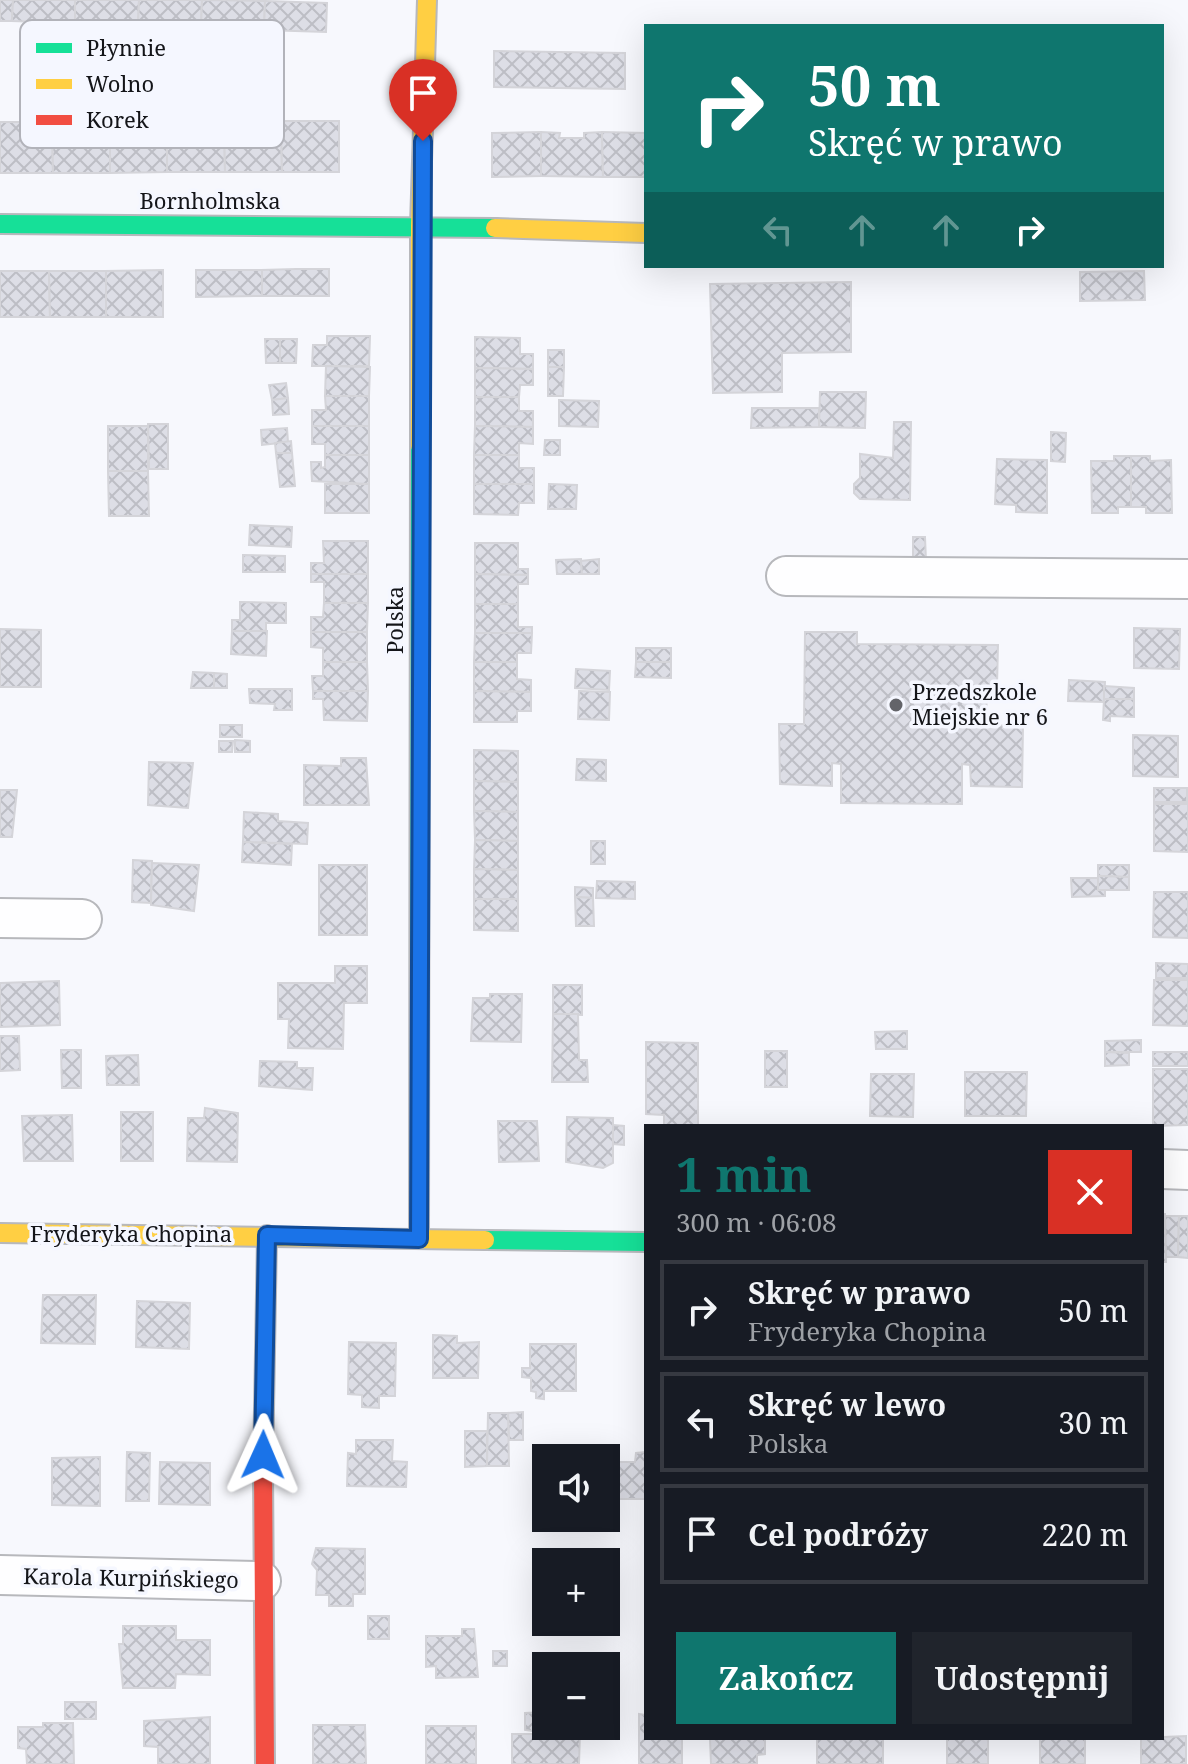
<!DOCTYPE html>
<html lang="pl">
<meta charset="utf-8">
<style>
:root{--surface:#171b24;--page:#20242c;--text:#f1f3f6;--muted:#9ea1a6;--line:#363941;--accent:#0f766e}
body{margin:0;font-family:"Noto Serif",serif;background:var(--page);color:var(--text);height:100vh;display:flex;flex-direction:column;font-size:30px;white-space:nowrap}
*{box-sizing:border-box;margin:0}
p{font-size:26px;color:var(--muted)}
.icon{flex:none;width:44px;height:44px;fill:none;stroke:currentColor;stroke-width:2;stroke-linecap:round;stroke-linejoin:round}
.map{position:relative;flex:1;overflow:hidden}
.panel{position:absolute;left:644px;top:1124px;width:520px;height:616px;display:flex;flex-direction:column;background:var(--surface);border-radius:0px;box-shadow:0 8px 32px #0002}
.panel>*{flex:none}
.banner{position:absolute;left:644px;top:24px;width:520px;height:244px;border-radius:0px;box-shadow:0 8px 32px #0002;background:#0f766e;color:#fff;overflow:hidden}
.controls{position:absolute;left:532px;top:1444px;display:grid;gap:16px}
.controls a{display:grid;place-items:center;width:88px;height:88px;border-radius:0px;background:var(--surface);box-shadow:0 8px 32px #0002;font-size:40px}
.pin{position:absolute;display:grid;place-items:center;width:68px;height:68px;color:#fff;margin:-82px -34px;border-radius:50% 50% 50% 0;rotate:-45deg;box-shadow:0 0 8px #0007}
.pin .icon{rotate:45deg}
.me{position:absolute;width:88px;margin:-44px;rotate:1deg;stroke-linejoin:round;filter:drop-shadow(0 0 6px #0008)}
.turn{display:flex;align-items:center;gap:28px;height:168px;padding:0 32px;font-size:36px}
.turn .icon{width:104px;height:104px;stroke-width:2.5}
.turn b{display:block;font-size:56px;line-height:68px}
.lanes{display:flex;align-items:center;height:76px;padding:0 32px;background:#0003;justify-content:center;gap:40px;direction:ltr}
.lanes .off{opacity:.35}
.round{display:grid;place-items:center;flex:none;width:84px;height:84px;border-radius:0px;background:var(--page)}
.overview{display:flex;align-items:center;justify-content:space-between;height:136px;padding:0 32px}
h1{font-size:48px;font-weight:700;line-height:60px;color:var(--accent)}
.primary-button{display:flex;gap:16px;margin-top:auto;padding:16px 32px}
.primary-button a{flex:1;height:92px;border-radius:0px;background:var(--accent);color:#fff;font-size:32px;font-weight:700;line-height:92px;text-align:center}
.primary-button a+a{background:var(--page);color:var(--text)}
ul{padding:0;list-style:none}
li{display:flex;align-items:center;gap:24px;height:100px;margin:0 16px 12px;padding:0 16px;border:4px solid var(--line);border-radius:0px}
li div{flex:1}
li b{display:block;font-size:30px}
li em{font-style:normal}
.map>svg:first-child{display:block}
.building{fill:url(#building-cross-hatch);stroke:#d4d4d9;stroke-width:2}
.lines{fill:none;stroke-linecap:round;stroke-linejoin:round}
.street-casing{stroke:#b7b8bc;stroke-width:42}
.fast-casing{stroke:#b7b8bc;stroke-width:22}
.slow-casing{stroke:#b7b8bc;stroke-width:22}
.jam-casing{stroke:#b7b8bc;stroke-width:22}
.street{stroke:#fefeff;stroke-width:38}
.fast{stroke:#16e098;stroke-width:18}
.slow{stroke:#ffcf43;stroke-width:18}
.jam{stroke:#f24e42;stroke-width:18}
.route-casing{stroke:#114b97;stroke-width:20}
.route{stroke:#1a73e8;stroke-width:14}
.poi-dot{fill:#636469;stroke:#f5f7ff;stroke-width:3}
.labels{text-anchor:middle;stroke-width:7;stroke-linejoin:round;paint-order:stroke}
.street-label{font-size:22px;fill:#141519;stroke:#f5f7ff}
.poi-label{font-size:22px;fill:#141519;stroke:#f5f7ff;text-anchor:start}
.key{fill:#f5f7ff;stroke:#b2b3ba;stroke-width:2}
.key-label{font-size:22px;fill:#141519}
</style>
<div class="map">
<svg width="1188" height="1764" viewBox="0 0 1188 1764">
<defs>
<pattern id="building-cross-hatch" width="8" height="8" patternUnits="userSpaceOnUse" patternTransform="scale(2)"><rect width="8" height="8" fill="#dddee6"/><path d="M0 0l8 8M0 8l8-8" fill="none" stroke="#bdbec5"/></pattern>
</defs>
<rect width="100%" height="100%" fill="#f7f8fd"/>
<!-- building -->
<g class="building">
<polygon points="0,0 13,0 12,21 0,21"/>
<polygon points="13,0 75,0 75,23 12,21"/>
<polygon points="75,0 139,0 138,26 75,23"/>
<polygon points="139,0 202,0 201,28 138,26"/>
<polygon points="202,0 265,1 264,30 201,28"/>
<polygon points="265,1 327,3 326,32 264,30"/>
<polygon points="494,51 625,53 625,89 494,87"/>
<polygon points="224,121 225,172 167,172 167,122"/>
<polygon points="224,121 281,121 282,172 225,172"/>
<polygon points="281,121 339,121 339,172 282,172"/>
<polygon points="0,122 52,122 53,173 0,173"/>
<polygon points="52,122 110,122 110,173 53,173"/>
<polygon points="110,122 167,122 167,172 110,173"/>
<polygon points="541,132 541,176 492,177 492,133"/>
<polygon points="541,132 560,133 559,138 584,138 584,133 602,132 603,177 541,176"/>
<polygon points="602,132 646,133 646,177 603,177"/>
<polygon points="296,269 329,269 329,296 262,296 262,270"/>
<polygon points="163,270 163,317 106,317 106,271"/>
<polygon points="196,270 262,270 262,296 196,297"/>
<polygon points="0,271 49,271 50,317 0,317"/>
<polygon points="49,271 106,271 106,317 50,317"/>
<polygon points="1144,271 1145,300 1080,301 1080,272"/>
<polygon points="851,282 851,352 782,353 782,392 713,393 710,284"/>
<polygon points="327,336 370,336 369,366 312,366 313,345 327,345"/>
<polygon points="475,337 520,338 520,354 533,354 533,369 475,368"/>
<polygon points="265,339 280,339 280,363 266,363"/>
<polygon points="280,339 297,339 296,363 280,363"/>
<rect x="548" y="350" width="16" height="17"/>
<polygon points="326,366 370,367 369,396 325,396"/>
<polygon points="548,367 564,367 563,396 548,396"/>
<polygon points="475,368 533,369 533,385 520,385 519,397 475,397"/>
<polygon points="286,383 288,398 272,400 269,385"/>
<polygon points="820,392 866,392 865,428 819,427"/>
<polygon points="325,396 369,396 369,426 312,426 312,410 326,410"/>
<polygon points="475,397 519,397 519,411 533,411 533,427 475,426"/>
<polygon points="288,398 289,414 273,415 272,400"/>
<polygon points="559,400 599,401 598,427 559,426"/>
<polygon points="752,408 819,408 819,427 751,428"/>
<polygon points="894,422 911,422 910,500 860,499 854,493 854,484 860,478 860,454 893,458"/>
<polygon points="148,424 168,424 168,469 149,469"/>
<rect x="108" y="426" width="40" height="45"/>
<polygon points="312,426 369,426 369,455 325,455 325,444 312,444"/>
<polygon points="475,426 533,427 533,444 519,443 519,455 474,455"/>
<polygon points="287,428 288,442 262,445 261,430"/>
<polygon points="1051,432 1066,433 1065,462 1051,461"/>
<polygon points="545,440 560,440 560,455 544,455"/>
<polygon points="291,441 292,453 276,453 275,443"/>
<polygon points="276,453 292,453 295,486 280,487"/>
<polygon points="325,455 369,455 369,484 312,481 311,462 321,462 321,468 325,467"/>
<polygon points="474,455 519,455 519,468 534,468 534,484 474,484"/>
<polygon points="1114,456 1131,456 1131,507 1118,507 1118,513 1092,513 1091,461 1114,461"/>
<polygon points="1131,456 1150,456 1150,461 1171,460 1172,513 1146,513 1146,507 1131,507"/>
<polygon points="997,459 1047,460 1047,513 1016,512 1016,505 995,504"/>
<polygon points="108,471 148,471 149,516 109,516"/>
<rect x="325" y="484" width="44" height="29"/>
<polygon points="474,484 534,484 534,503 519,503 518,515 474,514"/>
<polygon points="549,484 577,485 576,509 548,509"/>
<polygon points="250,525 292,527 291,547 249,545"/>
<polygon points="913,537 925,537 926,561 913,562"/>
<polygon points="323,541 368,541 368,574 311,574 311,563 324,563"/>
<polygon points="475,543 518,543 518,569 528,569 528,575 475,574"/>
<polygon points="243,555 285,556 285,572 243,572"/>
<polygon points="581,559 582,574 557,574 556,560"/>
<polygon points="599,559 599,574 582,574 581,561"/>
<polygon points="311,574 368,574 368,603 324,603 324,582 311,582"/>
<polygon points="475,574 528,575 528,584 518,584 518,604 475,604"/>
<polygon points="240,602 286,603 286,623 266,623 266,631 232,631 232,620 240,620"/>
<polygon points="324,603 368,603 367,632 311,632 311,617 323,617"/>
<polygon points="475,604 518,604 518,627 532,627 532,633 475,633"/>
<polygon points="1134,628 1180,629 1179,669 1134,668"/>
<polygon points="0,629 41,630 41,687 0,687"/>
<polygon points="232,631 267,631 266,656 231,654"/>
<polygon points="311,632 367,632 367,662 323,662 323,648 311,647"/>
<polygon points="805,632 857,632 857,644 998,645 997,686 987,686 986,725 1023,726 1022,787 971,786 970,765 962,764 962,804 841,803 841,764 832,763 832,786 780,784 779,724 804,724"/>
<polygon points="475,633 532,633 531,653 517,653 517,662 474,662"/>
<rect x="636" y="648" width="35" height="14"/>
<polygon points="323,662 367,662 368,691 313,691 312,676 323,676"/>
<polygon points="474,662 517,662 517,679 531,680 531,692 474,691"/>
<polygon points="636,662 671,662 671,678 635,677"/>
<polygon points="576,669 610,671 609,690 575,688"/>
<polygon points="193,672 214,673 214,688 191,688"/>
<polygon points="214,673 227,674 227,688 214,688"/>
<polygon points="1069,680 1105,682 1104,702 1068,701"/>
<polygon points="1104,686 1134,688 1134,699 1104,699"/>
<polygon points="249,689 292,689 292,710 274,710 275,704 250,703"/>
<polygon points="313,691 368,691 367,721 324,720 323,699 313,699"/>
<polygon points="474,691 531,692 531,711 517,711 517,722 474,722"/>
<polygon points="579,691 610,692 609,720 578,719"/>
<polygon points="1104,699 1134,699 1134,717 1110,716 1110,721 1103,720"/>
<rect x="220" y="725" width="22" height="12"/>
<polygon points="1133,735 1178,736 1178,777 1133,776"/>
<polygon points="235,740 250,741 250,752 235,752"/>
<polygon points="219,741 233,741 232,752 219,752"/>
<polygon points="474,750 518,751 518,782 474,781"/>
<polygon points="341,758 366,758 369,805 304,805 304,765 341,766"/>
<polygon points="577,759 606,760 606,781 576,780"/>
<polygon points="149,762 193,763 188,808 148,805"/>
<polygon points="474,781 518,782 518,812 474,811"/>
<rect x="1154" y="788" width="33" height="14"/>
<polygon points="0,790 17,790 12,837 0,837"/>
<polygon points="1154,804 1188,804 1188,852 1154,851"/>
<polygon points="474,811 518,812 518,841 475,840"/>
<polygon points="244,812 278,814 278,821 308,823 307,844 243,842"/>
<polygon points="475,840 518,841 518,870 474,869"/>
<rect x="591" y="841" width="14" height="23"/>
<polygon points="243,842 292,844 291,865 242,862"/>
<polygon points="133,860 152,861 151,903 132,902"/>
<polygon points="152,863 199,865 194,911 151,905"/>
<rect x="319" y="865" width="48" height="70"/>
<polygon points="1098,865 1129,865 1129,877 1098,876"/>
<polygon points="474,869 518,870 518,899 474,899"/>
<polygon points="1098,876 1129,877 1129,890 1098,890"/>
<polygon points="1071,878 1098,878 1098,890 1105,890 1105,896 1072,897"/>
<polygon points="597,881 635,882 635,899 596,898"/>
<polygon points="575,887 593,888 593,898 575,897"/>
<polygon points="1154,892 1188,892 1188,938 1153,937"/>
<polygon points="575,897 593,898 594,926 576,926"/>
<polygon points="474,899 518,899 518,931 474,930"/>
<polygon points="1156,963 1188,964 1188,978 1156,978"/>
<polygon points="335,966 367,966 367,1003 344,1003 343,1049 288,1048 289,1019 278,1019 278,983 335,983"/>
<polygon points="1154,980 1188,980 1188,1026 1153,1025"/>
<polygon points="59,981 60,1025 0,1027 0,983"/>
<polygon points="553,985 582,985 582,1015 553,1014"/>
<polygon points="490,994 522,994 521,1042 471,1041 473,998 490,998"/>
<polygon points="553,1014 578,1014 579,1060 587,1060 588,1082 552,1082"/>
<polygon points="907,1031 907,1049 876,1049 875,1032"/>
<polygon points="0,1036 19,1036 20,1070 0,1071"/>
<polygon points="1141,1040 1141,1052 1105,1052 1105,1041"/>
<polygon points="646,1042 698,1043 698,1125 664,1125 664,1115 646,1114"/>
<polygon points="61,1050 81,1050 81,1088 62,1088"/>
<rect x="765" y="1051" width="22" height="36"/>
<polygon points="1105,1052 1129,1053 1129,1065 1105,1066"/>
<rect x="1153" y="1052" width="35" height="14"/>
<polygon points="138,1055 139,1085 107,1085 106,1056"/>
<polygon points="260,1061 297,1062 297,1068 313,1068 312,1090 259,1086"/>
<polygon points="1153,1069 1188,1069 1188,1125 1153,1126"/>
<polygon points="965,1072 1027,1072 1026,1116 965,1116"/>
<polygon points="871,1074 914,1074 913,1117 870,1116"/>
<polygon points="205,1108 238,1113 237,1162 187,1161 188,1118 204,1118"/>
<rect x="121" y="1112" width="32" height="49"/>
<polygon points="72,1115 73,1161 24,1161 22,1116"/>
<polygon points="567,1117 613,1118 613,1163 603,1168 566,1162"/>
<polygon points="498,1121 537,1121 539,1161 499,1162"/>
<polygon points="613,1125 624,1126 624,1145 613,1144"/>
<polygon points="1162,1214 1165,1214 1166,1262 1162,1262"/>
<polygon points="1165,1216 1179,1216 1178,1257 1166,1257"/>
<polygon points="1179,1216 1188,1216 1188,1258 1178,1257"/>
<polygon points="43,1295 96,1295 95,1344 41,1343"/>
<polygon points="137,1301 190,1303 189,1349 136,1347"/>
<polygon points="433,1335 457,1336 457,1343 479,1342 478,1378 433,1378"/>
<polygon points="349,1342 396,1343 395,1396 379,1396 379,1408 362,1407 362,1395 348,1394"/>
<polygon points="530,1344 576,1344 576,1391 544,1391 544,1399 536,1398 536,1392 531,1391 531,1378 522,1377 522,1368 530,1368"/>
<polygon points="523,1412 523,1440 509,1440 508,1413"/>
<polygon points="488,1413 508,1413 509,1466 487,1466"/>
<polygon points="465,1431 487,1431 487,1466 465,1467"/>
<polygon points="356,1440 393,1440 392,1461 407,1462 406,1487 347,1486 348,1453 356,1454"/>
<polygon points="127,1452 150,1453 149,1501 126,1501"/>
<polygon points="645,1452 646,1499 615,1499 615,1462 635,1462 636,1453"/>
<polygon points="100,1457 100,1506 52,1505 52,1458"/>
<polygon points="160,1462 210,1463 210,1505 159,1504"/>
<polygon points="316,1548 365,1549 365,1594 353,1594 353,1606 329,1606 329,1595 316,1595 317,1570 312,1564"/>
<rect x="368" y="1616" width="21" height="23"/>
<polygon points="123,1626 176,1626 176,1640 210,1640 210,1675 176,1674 175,1688 123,1688 119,1644 123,1644"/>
<polygon points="462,1629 474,1629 478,1677 436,1678 436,1666 426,1667 426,1636 462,1636"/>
<rect x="493" y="1651" width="14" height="15"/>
<rect x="65" y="1702" width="31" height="17"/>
<polygon points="546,1712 546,1726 554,1726 552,1734 525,1730 525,1713"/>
<polygon points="639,1714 646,1715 646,1738 682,1738 682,1764 639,1764"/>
<polygon points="210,1717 210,1764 158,1764 158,1747 144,1746 144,1721"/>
<polygon points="43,1723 73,1723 74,1764 27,1764 26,1749 18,1748 18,1727 43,1727"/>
<polygon points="313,1725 365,1725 366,1764 313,1764"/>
<rect x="426" y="1726" width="50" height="38"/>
<polygon points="552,1730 580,1731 579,1764 512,1764 512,1734 554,1734"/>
<polygon points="1186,1736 1186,1764 1141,1764 1141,1738"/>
<polygon points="710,1738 765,1738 765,1754 757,1755 757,1764 711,1764"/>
<rect x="817" y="1738" width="66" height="26"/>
<rect x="1040" y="1738" width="45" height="26"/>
<rect x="947" y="1739" width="41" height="25"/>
</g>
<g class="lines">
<defs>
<g id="street">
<polyline points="786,576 1188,579"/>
<polyline points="0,918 82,919"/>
<polyline points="1162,1169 1188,1170"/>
<polyline points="0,1575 261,1581"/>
</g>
<g id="fast">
<polyline points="0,224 495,228"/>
<polyline points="419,1239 420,446"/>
<polyline points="485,1240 646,1242"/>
<polyline points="263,1468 267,1235"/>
</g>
<g id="slow">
<polyline points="495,228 646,233"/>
<polyline points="420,446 420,226 427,0"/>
<polyline points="0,1233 485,1240"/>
</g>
<polyline id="jam" points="263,1468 265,1764"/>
</defs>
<!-- street casing -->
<use href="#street" class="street-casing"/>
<!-- fast casing -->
<use href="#fast" class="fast-casing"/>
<!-- slow casing -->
<use href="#slow" class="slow-casing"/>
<!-- jam casing -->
<use href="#jam" class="jam-casing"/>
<!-- street -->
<use href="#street" class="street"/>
<!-- fast -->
<use href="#fast" class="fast"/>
<!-- slow -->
<use href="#slow" class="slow"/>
<!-- jam -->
<use href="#jam" class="jam"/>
</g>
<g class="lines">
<defs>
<polyline id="route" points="263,1455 267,1235 419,1239 423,141"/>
</defs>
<!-- route casing -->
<use href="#route" class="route-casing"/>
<!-- route -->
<use href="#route" class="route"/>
</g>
<!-- markers -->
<circle class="poi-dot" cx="896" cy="705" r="8"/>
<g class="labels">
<!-- street labels -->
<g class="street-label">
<text x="210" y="209">Bornholmska</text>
<text transform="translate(395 620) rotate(-90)" y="8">Polska</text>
<text x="131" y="1242">Fryderyka Chopina</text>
<text transform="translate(131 1578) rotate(1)" y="8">Karola Kurpińskiego</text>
</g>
<!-- poi labels -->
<g class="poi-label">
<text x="912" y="700">Przedszkole<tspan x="912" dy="25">Miejskie nr 6</tspan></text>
</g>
</g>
<!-- legend -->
<rect x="20" y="20" width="264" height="128" rx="12" class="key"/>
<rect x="36" y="43" width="36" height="10" fill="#16e098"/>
<rect x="36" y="79" width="36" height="10" fill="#ffcf43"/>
<rect x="36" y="115" width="36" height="10" fill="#f24e42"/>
<g class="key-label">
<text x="86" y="56">Płynnie</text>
<text x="86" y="92">Wolno</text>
<text x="86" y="128">Korek</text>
</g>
</svg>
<div class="controls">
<a><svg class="icon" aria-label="sound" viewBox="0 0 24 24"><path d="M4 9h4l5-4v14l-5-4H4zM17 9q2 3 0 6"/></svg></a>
<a>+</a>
<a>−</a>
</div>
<div class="pin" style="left:423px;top:141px;background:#d93025"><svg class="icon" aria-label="arrive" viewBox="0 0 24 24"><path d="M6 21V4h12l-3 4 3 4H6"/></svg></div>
<svg class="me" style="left:263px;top:1455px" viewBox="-20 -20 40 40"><path d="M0-17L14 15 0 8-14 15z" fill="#1a73e8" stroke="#fff" stroke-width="4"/></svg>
<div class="banner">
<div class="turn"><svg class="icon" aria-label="right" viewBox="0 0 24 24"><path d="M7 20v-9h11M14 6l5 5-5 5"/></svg><div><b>50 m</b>Skręć w prawo</div></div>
<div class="lanes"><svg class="icon off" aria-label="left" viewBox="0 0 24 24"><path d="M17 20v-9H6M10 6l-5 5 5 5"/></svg><svg class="icon off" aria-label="ahead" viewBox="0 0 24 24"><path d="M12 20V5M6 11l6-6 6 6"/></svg><svg class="icon off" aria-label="ahead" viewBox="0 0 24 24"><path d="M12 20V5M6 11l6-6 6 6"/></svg><svg class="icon" aria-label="right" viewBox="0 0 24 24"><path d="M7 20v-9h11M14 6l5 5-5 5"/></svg></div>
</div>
<section class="panel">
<div class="overview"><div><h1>1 min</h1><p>300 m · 06:08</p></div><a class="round" style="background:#d93025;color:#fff"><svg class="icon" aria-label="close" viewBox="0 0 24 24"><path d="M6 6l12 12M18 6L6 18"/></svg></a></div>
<ul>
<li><svg class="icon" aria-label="right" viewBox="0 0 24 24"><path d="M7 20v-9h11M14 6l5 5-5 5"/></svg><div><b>Skręć w prawo</b><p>Fryderyka Chopina</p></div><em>50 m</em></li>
<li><svg class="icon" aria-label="left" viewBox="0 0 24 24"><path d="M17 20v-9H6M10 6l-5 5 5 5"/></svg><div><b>Skręć w lewo</b><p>Polska</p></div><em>30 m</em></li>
<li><svg class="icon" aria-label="arrive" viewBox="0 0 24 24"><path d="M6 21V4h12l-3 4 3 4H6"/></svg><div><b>Cel podróży</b></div><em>220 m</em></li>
</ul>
<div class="primary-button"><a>Zakończ</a><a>Udostępnij</a></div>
</section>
</div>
